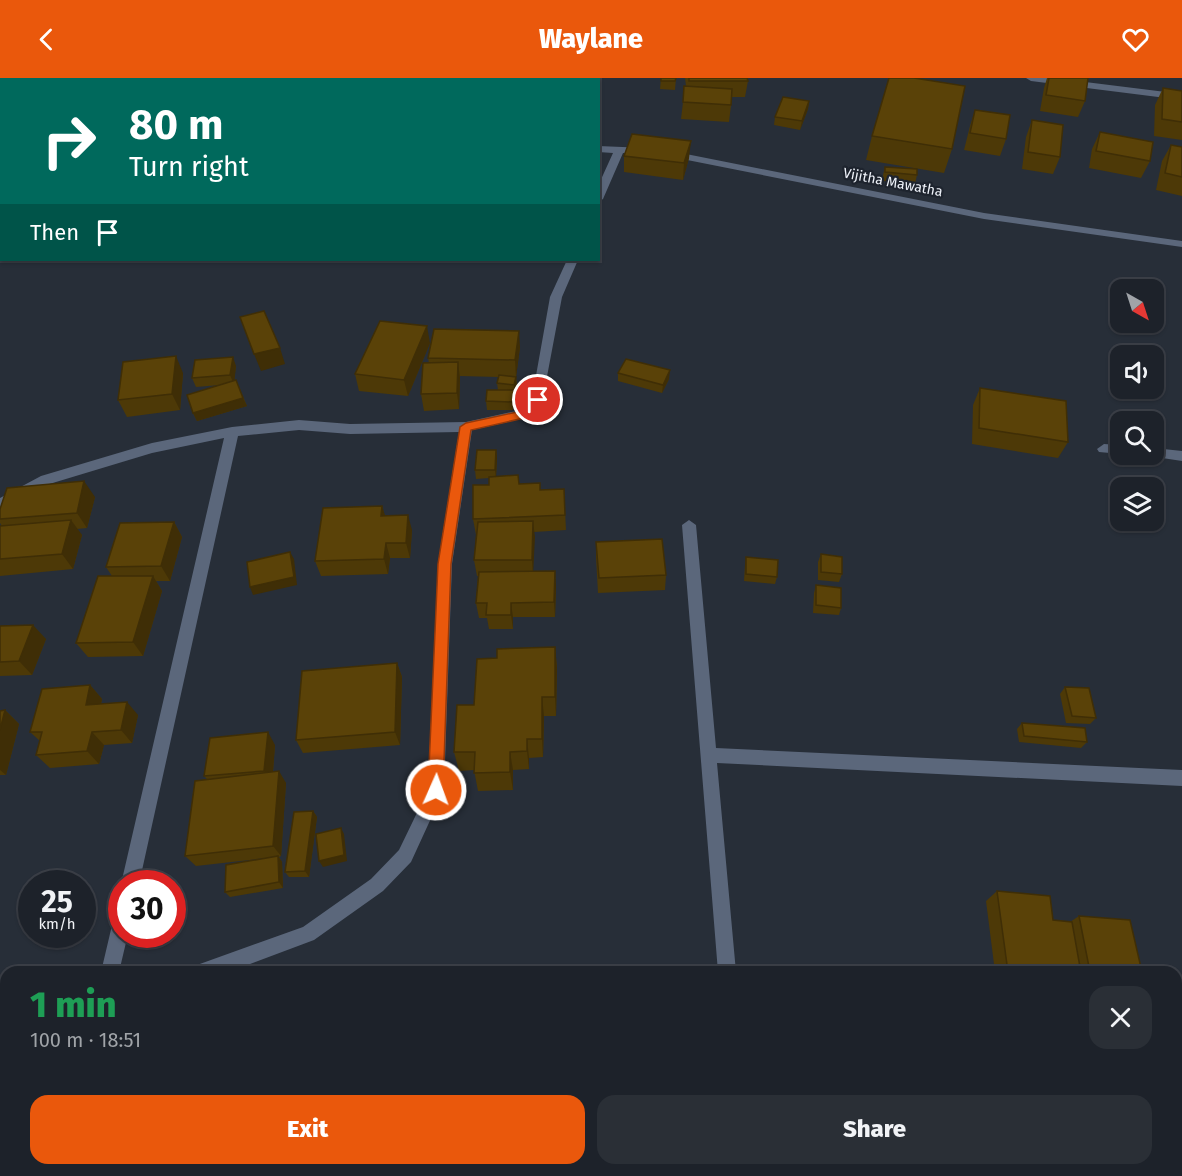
<!DOCTYPE html>
<meta charset="utf-8">
<style>
:root{--surface:#1d222a;--page:#2a2f36;--text:#f1f3f6;--muted:#a0a4a8;--line:#3b3f47;--accent:#ea580c}
body{margin:0;font-family:"Fira Sans",sans-serif;background:var(--page);color:var(--text);height:100vh;display:flex;flex-direction:column;font-size:22px;white-space:nowrap}
*{box-sizing:border-box;margin:0}
p{font-size:20px;color:var(--muted)}
.icon{flex:none;width:33px;height:33px;fill:none;stroke:currentColor;stroke-width:2;stroke-linecap:round;stroke-linejoin:round}
.map{position:relative;flex:1;overflow:hidden}
.panel{position:absolute;left:0px;top:888px;width:1182px;height:210px;display:flex;flex-direction:column;background:var(--surface);border-radius:18px 18px 0 0;box-shadow:0 2px 4px #0004,0 0 0 2px var(--line)}
.panel>*{flex:none}
.banner{position:absolute;left:0px;top:0px;width:600px;height:183px;box-shadow:0 2px 4px #0004,0 0 0 2px var(--line);background:#00695c;color:#fff;overflow:hidden}
.needle{width:39px;rotate:141deg}
.fabs{position:absolute;left:1110px;top:201px;display:grid;gap:12px}
.fabs a{display:grid;place-items:center;width:54px;height:54px;border-radius:12px;background:var(--surface);box-shadow:0 2px 4px #0004,0 0 0 2px var(--line);font-size:30px}
.speed{position:absolute;left:18px;top:792px;display:flex;gap:12px;font-size:30px;font-weight:700;text-align:center}
.speed>*{display:grid;place-content:center;width:78px;height:78px;border-radius:50%;background:var(--surface);box-shadow:0 2px 4px #0004,0 0 0 2px var(--line);line-height:1}
.speed small{font-size:15px;font-weight:400}
.speed .limit{border:9px solid #d22;background:#fff;color:#111}
.pin{position:absolute;display:grid;place-items:center;width:51px;height:51px;color:#fff;margin:-26px;border:3px solid #fff;border-radius:50%;box-shadow:0 2px 6px #0007}
.me{position:absolute;width:66px;margin:-33px;rotate:2deg;stroke-linejoin:round;filter:drop-shadow(0 0 4px #0008)}
.turn{display:flex;align-items:center;gap:21px;height:126px;padding:0 30px;font-size:27px}
.turn .icon{width:78px;height:78px;stroke-width:2.5}
.turn b{display:block;font-size:42px;line-height:51px}
.then{display:flex;align-items:center;height:57px;padding:0 30px;background:#0003;gap:12px;font-size:22px}
.round{display:grid;place-items:center;flex:none;width:63px;height:63px;border-radius:18px;background:var(--page)}
.overview{display:flex;align-items:center;justify-content:space-between;height:102px;padding:0 30px}
h1{font-size:36px;font-weight:800;line-height:45px;color:#1e9e55}
.button{display:flex;gap:12px;margin-top:auto;padding:12px 30px}
.button a{flex:1;height:69px;border-radius:18px;background:var(--accent);color:#fff;font-size:24px;font-weight:800;line-height:69px;text-align:center}
.button a+a{background:var(--page);color:var(--text)}
header{display:flex;justify-content:space-between;align-items:center;height:78px;padding:0 30px;background:var(--accent);color:#fff;font-size:27px;font-weight:800}
.map>svg:first-child{display:block}
.lines{fill:none;stroke-linecap:round;stroke-linejoin:round}
.minor{fill:#5b677b;fill-rule:evenodd}
.wall{fill:#4d3907}
.shaded-wall{fill:#3f2e06}
.building{fill:#5a4208;stroke:#3f2e06;stroke-width:1.5}
.route{fill:#ea580c;stroke:#983908;stroke-width:1.5}
.labels{text-anchor:middle;stroke-width:4.5;stroke-linejoin:round;paint-order:stroke}
.far-street-label{font-size:14px;fill:#eef2f9;stroke:#1e242e}
</style>
<header><svg class="icon" aria-label="back" viewBox="0 0 24 24"><path d="M15 5l-7 7 7 7"/></svg>Waylane<svg class="icon" aria-label="heart" viewBox="0 0 24 24"><path d="M12 20l-8-8c-3-5 5-10 8-4 3-6 11-1 8 4z"/></svg></header>
<div class="map">
<svg width="1182" height="1098" viewBox="0 0 1182 1098">
<rect width="100%" height="100%" fill="#272e38"/>
<g class="lines">
<!-- minor -->
<g class="minor">
<polygon points="1026,0 1053,0 1182,16 1182,22 1031,3"/>
<polygon points="598,68 647,70 652,73 647,76 623,75 603,121 598,124 598,108 613,75 598,74"/>
<polygon points="671,73 984,135 1182,163 1182,169 984,141 667,78 666,76"/>
<polygon points="0,113 2,113 0,120"/>
<polygon points="567,182 578,182 562,219 542,325 525,340 472,352 452,486 444,712 411,784 383,813 314,862 229,894 195,894 197,887 303,849 371,801 399,772 428,712 438,486 459,354 350,356 299,352 238,358 139,806 121,806 224,360 152,375 46,407 0,431 0,420 41,398 152,365 232,349 299,342 350,346 466,344 516,333 532,320 550,219"/>
<polygon points="1104,366 1120,367 1121,376 1099,374 1097,371"/>
<polygon points="1154,370 1182,373 1182,383 1149,378 1148,376 1154,376"/>
<polygon points="689,442 696,447 716,670 1182,692 1182,708 717,685 736,894 718,894 682,447"/>
<polygon points="122,834 122,856 128,856 119,894 101,894 113,843 116,837"/>
<rect x="0" y="901" width="6" height="18"/>
<polygon points="1176,1020 1182,1021 1182,1041 1176,1040"/>
<polygon points="1084,1092 1104,1092 1105,1098 1085,1098"/>
</g>
</g>
<!-- wall -->
<g class="wall">
<polygon points="661,0 676,0 675,12 660,11"/>
<polygon points="685,0 747,0 748,3 745,19 732,19 729,44 681,41 683,24 686,8"/>
<polygon points="1047,0 1088,0 1085,23 1078,39 1040,33 1044,10"/>
<polygon points="1163,10 1182,13 1182,62 1154,58 1155,27"/>
<polygon points="809,23 808,31 800,52 774,47 775,39"/>
<polygon points="975,32 1006,61 1000,78 964,72 970,48"/>
<polygon points="1032,42 1060,79 1053,96 1022,91 1026,59"/>
<polygon points="1100,54 1150,83 1141,100 1089,90 1092,71"/>
<polygon points="872,58 952,71 944,95 866,82"/>
<polygon points="1171,67 1182,69 1182,118 1156,112 1162,83"/>
<polygon points="624,78 689,80 683,102 624,94"/>
<polygon points="885,89 917,97 915,106 883,103 883,97"/>
<polygon points="430,265 408,318 359,313 355,296"/>
<polygon points="520,269 516,299 517,308 515,315 514,315 513,332 487,332 486,323 498,312 497,305 498,299 460,298 459,331 424,333 421,316 429,285 428,280"/>
<polygon points="236,288 234,303 236,302 247,328 197,343 193,335 220,307 196,309 192,300"/>
<polygon points="183,295 180,332 127,339 118,322"/>
<polygon points="618,295 669,301 662,315 618,303"/>
<polygon points="980,310 1068,364 1058,380 972,366 973,327"/>
<polygon points="496,372 497,380 496,398 540,412 564,411 566,452 534,454 533,493 556,508 555,539 513,539 513,551 489,551 487,540 479,540 476,525 478,498 477,498 474,482 476,457 473,441 489,407 489,400 476,401 475,392"/>
<polygon points="95,419 87,450 77,451 82,457 73,491 0,498 0,448 2,448 0,445 0,431"/>
<polygon points="382,428 385,438 412,452 410,480 390,480 388,496 321,498 315,483"/>
<polygon points="174,444 182,459 170,503 156,503 162,513 143,578 88,579 76,565 112,498 106,489"/>
<polygon points="596,464 666,497 665,512 598,515 596,479"/>
<polygon points="821,476 842,496 839,504 818,502 818,484"/>
<polygon points="746,479 777,499 775,506 744,503 745,487"/>
<polygon points="816,507 841,530 839,537 813,535 814,515"/>
<polygon points="0,548 46,561 32,597 0,598"/>
<polygon points="555,569 557,590 556,638 544,638 543,679 529,680 529,691 513,692 513,712 478,713 474,692 459,693 454,674 474,627 497,580"/>
<polygon points="397,585 402,599 400,667 303,675 296,662"/>
<polygon points="90,607 102,621 101,626 138,637 132,665 104,667 99,686 50,690 36,677 40,663 30,654"/>
<polygon points="1065,609 1096,640 1090,646 1066,645 1060,616"/>
<polygon points="5,632 19,646 6,697 0,697 0,633"/>
<polygon points="1022,645 1087,664 1081,670 1019,664 1017,651"/>
<polygon points="275,667 273,694 286,705 281,778 279,779 282,784 283,810 230,819 225,814 266,780 196,788 185,778 207,701 204,698"/>
<polygon points="313,733 317,739 309,799 289,799 285,794"/>
<polygon points="997,813 1053,842 1070,844 1079,838 1142,894 1074,894 1074,892 1071,894 995,894 986,823"/>
</g>
<!-- shaded-wall -->
<g class="shaded-wall">
<polygon points="115,0 147,0 140,2 116,2"/>
<polygon points="809,23 808,31 800,52 802,43"/>
<polygon points="691,63 689,80 683,102 684,85"/>
<polygon points="427,248 430,265 408,318 404,302"/>
<polygon points="519,253 520,269 516,299 515,282"/>
<polygon points="280,270 285,286 261,293 254,276"/>
<polygon points="176,278 183,295 180,332 172,316"/>
<polygon points="233,279 236,288 234,306 230,297"/>
<polygon points="458,284 460,300 459,331 457,315"/>
<polygon points="670,292 669,301 662,315 663,307"/>
<polygon points="516,299 517,308 515,315 514,307"/>
<polygon points="243,320 247,328 197,343 193,335"/>
<polygon points="496,372 497,380 496,400 495,392"/>
<polygon points="84,403 95,419 87,450 77,435"/>
<polygon points="382,428 387,444 381,438"/>
<polygon points="408,437 412,452 410,480 406,465"/>
<polygon points="71,442 82,457 73,491 62,476"/>
<polygon points="533,443 535,459 533,497 532,482"/>
<polygon points="174,444 182,459 170,503 161,488"/>
<polygon points="386,465 390,480 388,496 384,481"/>
<polygon points="290,474 294,481 297,507 253,517 250,509"/>
<polygon points="555,493 556,508 555,539 554,524"/>
<polygon points="153,498 162,513 143,578 133,564"/>
<polygon points="511,525 513,539 513,551 511,537"/>
<polygon points="33,547 46,561 32,597 19,583"/>
<polygon points="555,569 557,590 556,638 555,619"/>
<polygon points="397,585 402,599 400,667 395,654"/>
<polygon points="90,607 102,621 98,640 86,627"/>
<polygon points="542,619 544,638 543,679 542,661"/>
<polygon points="127,624 138,637 132,665 121,652"/>
<polygon points="5,632 19,646 6,697 0,692 0,652"/>
<polygon points="92,654 104,667 99,686 87,673"/>
<polygon points="268,654 275,667 272,705 264,693"/>
<polygon points="527,661 529,680 529,691 527,673"/>
<polygon points="510,674 513,692 513,712 510,694"/>
<polygon points="279,693 286,705 281,778 273,768"/>
<polygon points="313,733 317,739 309,799 305,793"/>
<polygon points="341,750 344,756 347,783 323,789 319,783"/>
<polygon points="278,778 282,784 283,810 279,804"/>
</g>
<!-- building -->
<g class="building">
<polygon points="13,0 64,0 65,2 6,2"/>
<polygon points="164,0 212,0 211,2 163,2"/>
<rect x="486" y="0" width="32" height="2"/>
<polygon points="661,0 676,0 675,3 661,3"/>
<polygon points="689,0 747,0 748,3 689,3"/>
<polygon points="889,0 914,0 965,8 952,71 872,58"/>
<polygon points="1049,0 1088,0 1085,23 1046,17"/>
<polygon points="684,8 732,11 731,27 683,24"/>
<polygon points="1163,10 1182,13 1182,44 1162,41"/>
<polygon points="783,19 809,23 802,43 775,39"/>
<polygon points="975,32 1010,37 1006,61 970,55"/>
<polygon points="1032,42 1063,47 1060,79 1028,74"/>
<polygon points="1100,54 1153,64 1150,83 1096,73"/>
<polygon points="632,56 691,63 684,85 624,78"/>
<polygon points="1171,67 1182,69 1182,99 1165,95"/>
<polygon points="885,89 917,91 917,97 885,94"/>
<polygon points="264,233 280,270 254,276 240,239"/>
<polygon points="380,243 427,248 404,302 355,296"/>
<polygon points="434,251 519,253 515,282 428,280"/>
<polygon points="176,278 172,316 118,322 123,284"/>
<polygon points="233,279 230,297 192,300 195,282"/>
<polygon points="626,281 670,292 663,307 618,295"/>
<polygon points="458,284 457,315 421,316 423,285"/>
<polygon points="499,297 516,299 514,307 497,305"/>
<polygon points="236,302 243,320 193,335 187,317"/>
<polygon points="980,310 1066,323 1068,364 979,350"/>
<polygon points="487,312 514,312 513,324 486,323"/>
<polygon points="477,372 496,372 495,392 475,392"/>
<polygon points="518,397 519,406 540,405 540,412 564,411 565,437 473,441 473,407 489,407 489,399"/>
<polygon points="84,403 77,435 0,441 0,431 7,410"/>
<polygon points="382,428 381,438 408,437 406,465 386,465 384,481 315,483 323,430"/>
<polygon points="71,442 62,476 0,481 0,448"/>
<polygon points="533,443 532,482 474,482 478,444"/>
<polygon points="174,444 161,488 106,489 120,445"/>
<polygon points="662,461 666,497 599,500 596,464"/>
<polygon points="290,474 294,499 250,509 247,484"/>
<polygon points="821,476 842,479 842,496 821,494"/>
<polygon points="746,479 778,482 777,499 746,496"/>
<polygon points="555,493 554,524 511,525 511,537 486,537 487,525 476,525 479,494"/>
<polygon points="98,498 153,498 133,564 76,565"/>
<polygon points="816,507 841,510 841,530 816,527"/>
<polygon points="33,547 19,583 0,584 0,548"/>
<polygon points="555,569 555,619 542,619 542,661 527,661 527,673 510,674 510,694 474,695 475,674 454,674 457,627 474,627 477,581 497,580 497,571"/>
<polygon points="397,585 395,654 296,662 302,593"/>
<polygon points="90,607 86,627 127,624 121,652 92,654 87,673 36,677 42,654 30,654 42,611"/>
<polygon points="1065,609 1089,610 1096,640 1072,638"/>
<polygon points="5,632 0,652 0,633"/>
<polygon points="1022,645 1085,650 1087,664 1024,658"/>
<polygon points="268,654 264,693 204,698 210,660"/>
<polygon points="279,693 273,768 185,778 195,703"/>
<polygon points="313,733 305,793 285,794 294,734"/>
<polygon points="341,750 344,777 319,783 316,756"/>
<polygon points="278,778 279,804 225,814 226,787"/>
<polygon points="997,813 1050,818 1053,842 1072,844 1080,889 1068,888 1069,894 1008,894"/>
<polygon points="1079,838 1130,842 1142,894 1090,894"/>
</g>
<!-- route -->
<polygon class="route" points="538,318 544,322 542,325 524,340 471,352 451,486 443,712 441,717 436,719 430,717 428,712 438,486 460,349 466,345 517,334"/>
<g class="labels">
<!-- far-street labels -->
<g class="far-street-label">
<text transform="translate(893 104) rotate(11)" y="5">Vijitha Mawatha</text>
</g>
</g>
</svg>
<div class="fabs">
<a><svg class="needle" viewBox="-14 -14 28 28"><path d="M0-13l5 13h-10z" fill="#e53935"/><path d="M0 13l5-13h-10z" fill="#a0a4a8"/></svg></a>
<a><svg class="icon" aria-label="sound" viewBox="0 0 24 24"><path d="M4 9h4l5-4v14l-5-4H4zM17 9q2 3 0 6"/></svg></a>
<a><svg class="icon" aria-label="search" viewBox="0 0 24 24"><circle cx="10" cy="10" r="6"/><path d="M15 15l6 6"/></svg></a>
<a><svg class="icon" aria-label="layers" viewBox="0 0 24 24"><path d="M12 4l9 5-9 5-9-5zM3 14l9 5 9-5"/></svg></a>
</div>
<div class="speed"><div>25<small>km/h</small></div><div class="limit">30</div></div>
<div class="pin" style="left:538px;top:322px;background:#d93025"><svg class="icon" aria-label="arrive" viewBox="0 0 24 24"><path d="M6 21V4h12l-3 4 3 4H6"/></svg></div>
<svg class="me" style="left:436px;top:712px" viewBox="-20 -20 40 40"><circle r="17" fill="#ea580c" stroke="#fff" stroke-width="3"/><path d="M0-11L8 9 0 5-8 9z" fill="#fff"/></svg>
<div class="banner">
<div class="turn"><svg class="icon" aria-label="right" viewBox="0 0 24 24"><path d="M7 20v-9h11M14 6l5 5-5 5"/></svg><div><b>80 m</b>Turn right</div></div>
<div class="then">Then<svg class="icon" aria-label="arrive" viewBox="0 0 24 24"><path d="M6 21V4h12l-3 4 3 4H6"/></svg></div>
</div>
<section class="panel">
<div class="overview"><div><h1>1 min</h1><p>100 m · 18:51</p></div><a class="round"><svg class="icon" aria-label="close" viewBox="0 0 24 24"><path d="M6 6l12 12M18 6L6 18"/></svg></a></div>
<div class="button"><a>Exit</a><a>Share</a></div>
</section>
</div>
